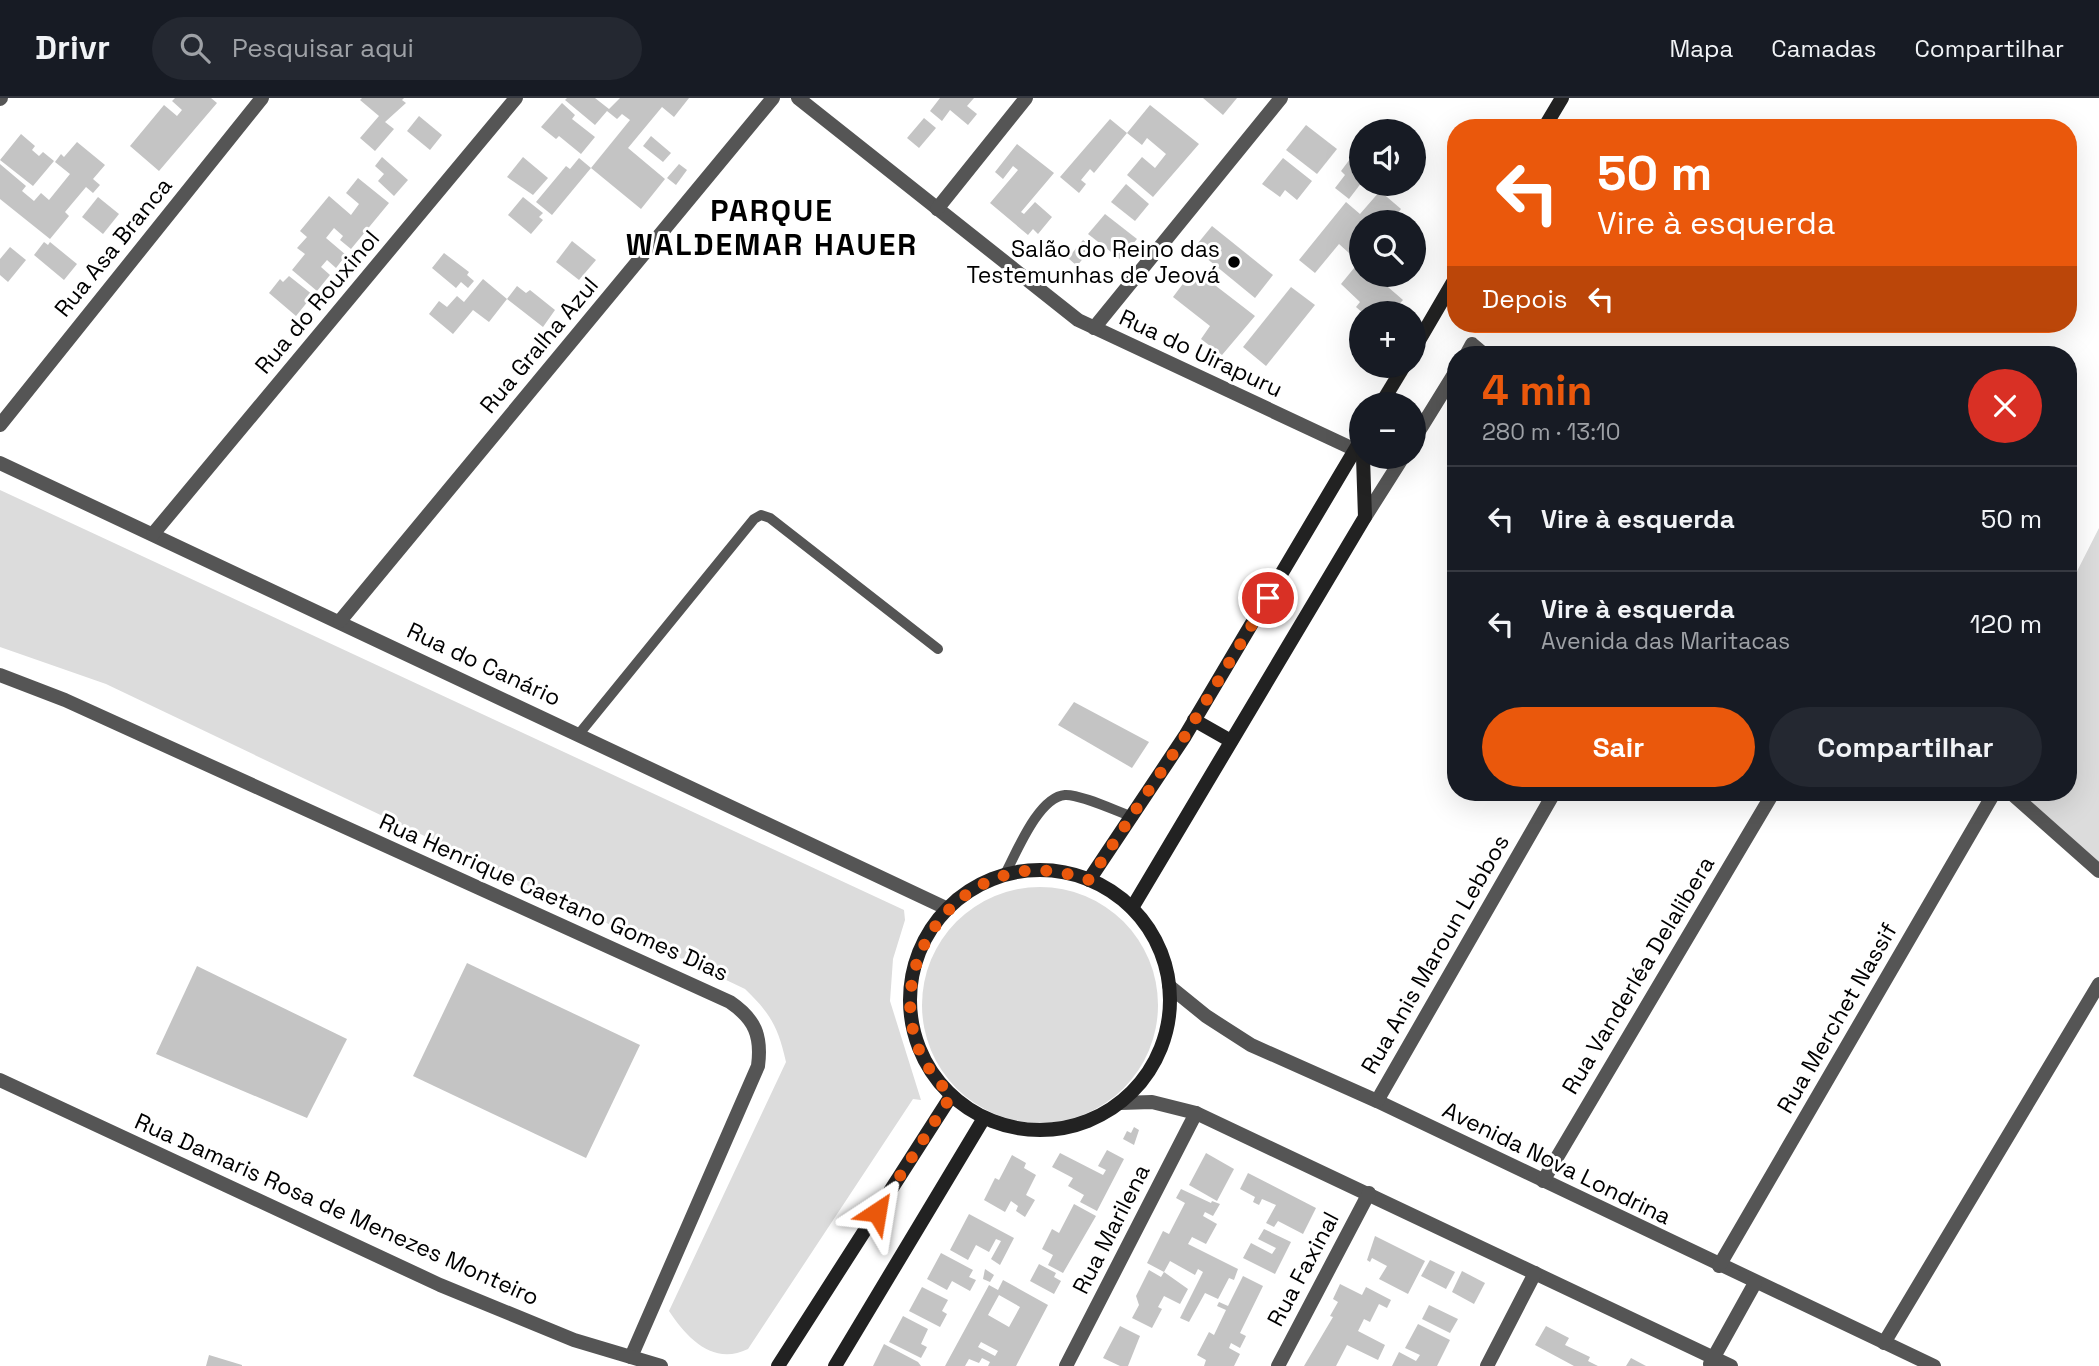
<!DOCTYPE html>
<html lang="pt">
<meta charset="utf-8">
<style>
:root{--surface:#171b24;--page:#242831;--text:#f1f3f6;--muted:#9ea1a6;--line:#363941;--accent:#ea580c}
body{margin:0;font-family:"Space Grotesk",sans-serif;background:var(--page);color:var(--text);height:100vh;display:flex;flex-direction:column;font-size:26px;white-space:nowrap}
*{box-sizing:border-box;margin:0}
p{font-size:23px;color:var(--muted)}
.icon{flex:none;width:38px;height:38px;fill:none;stroke:currentColor;stroke-width:2;stroke-linecap:round;stroke-linejoin:round}
.map{position:relative;flex:1;overflow:hidden}
.panel{position:absolute;left:1447px;top:248px;width:630px;height:455px;display:flex;flex-direction:column;background:var(--surface);border-radius:28px;box-shadow:0 7px 28px #0002}
.panel>*{flex:none}
.top-card{position:absolute;left:1447px;top:21px;width:630px;height:214px;border-radius:28px;box-shadow:0 7px 28px #0002;background:#ea580c;color:#fff;overflow:hidden}
.controls{position:absolute;left:1349px;top:21px;display:grid;gap:14px}
.controls a{display:grid;place-items:center;width:77px;height:77px;border-radius:50%;background:var(--surface);box-shadow:0 7px 28px #0002;font-size:35px}
.pin{position:absolute;display:grid;place-items:center;width:60px;height:60px;color:#fff;margin:-30px;border:4px solid #fff;border-radius:50%;box-shadow:0 2px 7px #0007}
.me{position:absolute;width:77px;margin:-38px;rotate:33deg;stroke-linejoin:round;filter:drop-shadow(0 0 5px #0008)}
.turn{display:flex;align-items:center;gap:24px;height:147px;padding:0 35px;font-size:32px}
.turn .icon{width:91px;height:91px;stroke-width:2.5}
.turn b{display:block;font-size:49px;line-height:60px}
.then{display:flex;align-items:center;height:66px;padding:0 35px;background:#0003;gap:14px;font-size:26px}
.round{display:grid;place-items:center;flex:none;width:74px;height:74px;border-radius:37px;background:var(--page)}
.overview{display:flex;align-items:center;justify-content:space-between;height:119px;padding:0 35px}
h1{font-size:42px;font-weight:600;line-height:52px;color:var(--accent)}
.primary-button{display:flex;gap:14px;margin-top:auto;padding:14px 35px}
.primary-button a{flex:1;height:80px;border-radius:42px;background:var(--accent);color:#fff;font-size:28px;font-weight:600;line-height:80px;text-align:center}
.primary-button a+a{background:var(--page);color:var(--text)}
ul{padding:0;list-style:none}
li{display:flex;align-items:center;gap:21px;height:105px;padding:0 35px;border-top:2px solid var(--line)}
li div{flex:1}
li b{display:block;font-size:26px}
li em{font-style:normal}
header{display:flex;align-items:center;gap:42px;box-sizing:border-box;height:98px;padding:0 35px;background:var(--surface);border-bottom:2px solid var(--line)}
header strong{font-size:33px}
nav{display:flex;gap:38px;margin-inline-start:auto;font-size:24px}
.search{width:490px;height:63px;background:var(--page);display:flex;align-items:center;gap:18px;box-sizing:border-box;padding:0 24px;border-radius:38px;color:var(--muted);font-size:26px}
.map>svg:first-child{display:block}
.green{fill:#dcdcdc}
.building{fill:#c4c4c4;fill-rule:evenodd}
.lines{fill:none;stroke-linecap:round;stroke-linejoin:round}
.lane{stroke:#555;stroke-width:10}
.street{stroke:#555;stroke-width:14}
.secondary{stroke:#222;stroke-width:14}
.route{stroke:#ea580c;stroke-width:12;stroke-dasharray:0 21.6}
.poi-dot{fill:#000;stroke:#fff;stroke-width:2.5}
.labels{text-anchor:middle;stroke-width:6;stroke-linejoin:round;paint-order:stroke}
.street-label{font-size:23px;fill:#000;stroke:#fff}
.poi-label{font-size:23px;fill:#000;stroke:#fff;text-anchor:end}
.district-label{font-size:30px;font-weight:bold;letter-spacing:2px;fill:#000;stroke:#fff}
</style>
<header>
<strong>Drivr</strong>
<div class="search"><svg class="icon" aria-label="search" viewBox="0 0 24 24"><circle cx="10" cy="10" r="6"/><path d="M15 15l6 6"/></svg>Pesquisar aqui</div>
<nav><a>Mapa</a><a>Camadas</a><a>Compartilhar</a></nav>
</header>
<div class="map">
<svg width="2099" height="1268" viewBox="0 0 2099 1268">
<rect width="100%" height="100%" fill="#fff"/>
<!-- green -->
<g class="green">
<path d="M0 392 904 812 905 822 893 861 890 903 921 1002 913 1001 748 1251C713 1268 687 1240 669 1213L786 964C778 929 771 916 745 891L106 586 0 549Z"/>
<polygon points="2099,430 2099,766 2014,695 2068,695 2069,489"/>
<circle cx="1040" cy="907" r="118"/>
</g>
<!-- building -->
<g class="building">
<polygon points="175,0 211,0 217,5 159,73 130,48 164,7 177,18 182,12 172,3"/>
<polygon points="362,0 404,0 402,2 406,5 385,24 394,31 375,53 360,40 379,18 360,2"/>
<polygon points="567,0 595,0 609,11 620,0 689,0 674,19 662,9 628,50 665,81 641,111 591,70 630,22 622,16 617,21 607,13 595,27 565,2"/>
<polygon points="940,0 974,0 967,8 977,16 968,27 950,12 942,23 930,13"/>
<polygon points="1203,0 1237,0 1223,17"/>
<polygon points="562,5 575,17 572,21 595,39 581,56 559,38 556,41 541,29"/>
<polygon points="1150,7 1199,46 1153,99 1127,77 1142,59 1155,70 1166,56 1147,40 1142,47 1127,35"/>
<polygon points="419,18 442,37 430,52 407,33"/>
<polygon points="924,20 936,30 919,50 907,40"/>
<polygon points="1110,21 1127,35 1094,75 1090,71 1081,82 1086,86 1079,95 1060,79"/>
<polygon points="1306,27 1337,51 1317,76 1286,52"/>
<polygon points="21,36 35,48 32,52 39,58 43,54 54,63 33,88 0,62"/>
<polygon points="651,38 671,55 663,64 643,48"/>
<polygon points="77,44 105,67 93,81 100,87 93,95 86,89 65,114 69,118 50,141 0,101 0,66 26,88 22,93 34,103 41,95 49,102 70,76 55,64 61,56 64,59"/>
<polygon points="1017,46 1054,75 1021,114 1024,116 1035,104 1052,119 1038,136 1033,131 1028,137 990,105 1018,72 1013,68 1003,81 995,74"/>
<polygon points="382,59 408,82 394,98 378,83 384,76 375,68"/>
<polygon points="523,59 548,80 533,97 507,79"/>
<polygon points="579,60 591,70 552,117 536,104 566,68 570,71"/>
<polygon points="1283,60 1312,83 1297,102 1285,92 1280,99 1262,86"/>
<polygon points="1350,61 1362,71 1362,84 1349,101 1335,90 1345,77 1341,73"/>
<polygon points="679,66 687,72 676,87 667,80"/>
<polygon points="358,80 389,105 351,151 340,142 343,138 334,130 326,140 346,157 336,170 327,162 321,169 330,177 317,193 292,172 305,156 297,150 307,139 300,133 329,98 351,117 359,106 346,95"/>
<polygon points="1126,86 1149,106 1135,123 1111,104"/>
<polygon points="1380,93 1401,111 1391,124 1362,124 1362,160 1359,164 1339,146 1315,175 1299,162 1346,104 1360,116"/>
<polygon points="98,99 119,116 103,136 82,119"/>
<polygon points="523,99 543,115 539,119 543,122 531,136 508,117"/>
<polygon points="1105,116 1137,141 1120,161 1088,136"/>
<polygon points="1212,128 1273,177 1255,200 1194,150"/>
<polygon points="1083,142 1092,149 1077,168 1068,160"/>
<polygon points="572,143 596,162 579,182 556,164"/>
<polygon points="44,144 48,147 50,144 77,166 64,182 34,157"/>
<polygon points="10,149 26,162 8,184 0,177 0,161"/>
<polygon points="444,155 469,174 467,177 474,183 468,190 461,184 456,190 432,170"/>
<polygon points="1359,164 1362,177 1374,177 1403,202 1391,215 1363,215 1356,209 1360,204 1341,186"/>
<polygon points="1194,171 1255,218 1222,257 1201,241 1210,228 1173,199"/>
<polygon points="289,178 313,197 296,218 269,195 280,181 283,184"/>
<polygon points="483,181 507,201 489,224 473,212 453,236 429,216 439,203 447,209 457,198 464,204"/>
<polygon points="517,188 526,195 530,192 555,212 543,229 507,201"/>
<polygon points="1291,189 1315,207 1266,268 1243,249"/>
<polygon points="1074,604 1149,644 1132,670 1058,627"/>
<polygon points="467,865 640,947 586,1060 413,978"/>
<polygon points="197,868 347,941 307,1020 156,956"/>
<polygon points="1134,1029 1139,1032 1134,1047 1123,1041 1127,1033 1131,1035"/>
<polygon points="1107,1052 1124,1061 1097,1113 1080,1104 1084,1097 1068,1088 1073,1080 1052,1069 1060,1055 1103,1077 1106,1072 1098,1068"/>
<polygon points="1206,1055 1234,1071 1217,1103 1189,1087"/>
<polygon points="1012,1057 1026,1065 1024,1070 1036,1077 1026,1097 1035,1102 1025,1119 1016,1113 1018,1108 1011,1103 1005,1114 984,1102 995,1080 999,1082"/>
<polygon points="1248,1075 1316,1110 1303,1136 1278,1123 1274,1129 1266,1125 1276,1107 1262,1101 1259,1107 1253,1104 1255,1099 1240,1091"/>
<polygon points="1181,1091 1211,1105 1212,1103 1220,1106 1213,1118 1205,1114 1203,1118 1217,1126 1206,1146 1192,1139 1188,1146 1238,1171 1234,1182 1229,1180 1218,1201 1205,1195 1189,1224 1180,1220 1203,1174 1198,1171 1195,1177 1170,1163 1164,1174 1147,1165 1163,1133 1169,1136 1185,1105 1176,1100"/>
<polygon points="1074,1106 1096,1118 1063,1175 1048,1167 1053,1157 1042,1151 1052,1131 1059,1135"/>
<polygon points="969,1116 1014,1140 1000,1167 991,1161 1001,1143 996,1141 989,1154 976,1147 968,1162 950,1152"/>
<polygon points="1264,1131 1291,1144 1275,1176 1243,1160 1251,1145 1272,1156 1276,1150 1258,1141"/>
<polygon points="1375,1138 1425,1163 1408,1196 1379,1181 1387,1168 1372,1160 1370,1164 1367,1162"/>
<polygon points="941,1155 973,1172 969,1179 976,1182 970,1193 952,1183 947,1192 927,1181"/>
<polygon points="1430,1162 1455,1174 1446,1191 1421,1178"/>
<polygon points="1039,1166 1056,1175 1054,1179 1061,1183 1054,1196 1030,1183"/>
<polygon points="985,1171 994,1177 990,1184 983,1181"/>
<polygon points="1149,1172 1161,1179 1164,1174 1188,1191 1180,1206 1164,1198 1158,1209 1162,1211 1152,1230 1132,1220 1139,1207 1136,1198"/>
<polygon points="1462,1173 1485,1185 1474,1206 1452,1194"/>
<polygon points="1243,1178 1263,1188 1240,1235 1246,1238 1240,1250 1231,1245 1229,1250 1240,1256 1234,1268 1204,1268 1206,1262 1197,1257 1209,1234 1214,1237 1226,1212 1217,1208 1219,1204 1228,1208"/>
<path d="M1003 1182 1048 1207 1016 1268H988L990 1264 982 1260 979 1265 969 1261 965 1268H945L989 1187 998 1192ZM999 1197 1020 1209 1009 1229 988 1217ZM981 1244 998 1253 995 1258 978 1249Z"/>
<polygon points="1340,1186 1362,1197 1366,1189 1391,1202 1387,1210 1379,1206 1370,1224 1364,1221 1358,1233 1385,1247 1378,1262 1347,1247 1336,1268 1304,1268 1333,1219 1330,1218 1338,1204 1333,1201"/>
<polygon points="922,1189 948,1202 942,1213 947,1216 940,1229 909,1213"/>
<polygon points="1429,1207 1458,1221 1450,1235 1422,1221"/>
<polygon points="903,1218 928,1231 921,1246 927,1249 921,1260 889,1244"/>
<polygon points="1418,1226 1450,1242 1437,1268 1392,1268 1399,1254 1416,1263 1420,1257 1405,1250"/>
<polygon points="1120,1228 1140,1238 1128,1268 1120,1268 1103,1260"/>
<polygon points="1546,1228 1569,1240 1565,1247 1590,1259 1588,1263 1598,1268 1574,1268 1535,1247"/>
<polygon points="884,1246 918,1264 921,1268 873,1268"/>
<polygon points="209,1257 242,1267 242,1268 206,1268"/>
<polygon points="1631,1260 1646,1268 1626,1268"/>
</g>
<g class="lines">
<!-- lane -->
<g class="lane">
<polyline points="579,636 754,421 761,417 770,420 938,551"/>
<path d="M1004 778C1016 756 1038 699 1065 697 1080 696 1116 713 1133 719"/>
</g>
<!-- street -->
<g class="street">
<polyline points="798,0 1078,222 1362,355"/>
<polyline points="0,1 1,0"/>
<polyline points="937,111 1026,0"/>
<polyline points="1094,230 1281,0"/>
<polyline points="1466,257 1472,246 1485,257"/>
<polyline points="0,327 262,0"/>
<polyline points="1414,341 1456,273"/>
<polyline points="0,365 948,811"/>
<polyline points="1365,419 1403,359"/>
<polyline points="153,436 516,0"/>
<polyline points="340,523 773,0"/>
<path d="M0 577 65 602 730 904C755 921 762 938 758 968L631 1259"/>
<polyline points="2011,695 2099,773"/>
<polyline points="1169,888 1206,918 1251,947 1377,1003 1934,1268"/>
<polyline points="0,982 440,1187 574,1242 661,1268"/>
<polyline points="1377,1003 1554,695"/>
<polyline points="1120,1005 1152,1004 1196,1015 1731,1268"/>
<polyline points="1543,1083 1773,695"/>
<polyline points="1719,1168 1994,695"/>
<polyline points="1884,1245 2099,886"/>
<polyline points="1710,1266 1755,1185"/>
<polyline points="1066,1268 1196,1015"/>
<polyline points="1278,1268 1369,1095"/>
<polyline points="1487,1268 1535,1175"/>
</g>
<!-- secondary -->
<g class="secondary">
<polyline points="1544,30 1562,0"/>
<polyline points="1414,251 1456,179"/>
<polyline points="1381,306 1404,268"/>
<polyline points="1194,622 1231,643"/>
<circle cx="1040" cy="902" r="130"/>
<polyline points="1089,782 1185,638 1362,340"/>
<polyline points="1132,810 1365,419 1363,359"/>
<polyline points="778,1268 951,998"/>
<polyline points="835,1268 984,1020"/>
</g>
</g>
<g class="lines">
<!-- route -->
<path class="route" d="M877 1114 951 998C938 983 925 968 918 949 889 872 944 783 1025 773 1047 771 1068 775 1089 782L1185 638 1268 500"/>
</g>
<!-- markers -->
<circle class="poi-dot" cx="1234" cy="164" r="7"/>
<g class="labels">
<!-- street labels -->
<g class="street-label">
<text transform="translate(113 149) rotate(-51)" y="8">Rua Asa Branca</text>
<text transform="translate(317 204) rotate(-50)" y="8">Rua do Rouxinol</text>
<text transform="translate(539 247) rotate(-50)" y="8">Rua Gralha Azul</text>
<text transform="translate(1201 255) rotate(25)" y="8">Rua do Uirapuru</text>
<text transform="translate(484 566) rotate(25)" y="8">Rua do Canário</text>
<text transform="translate(554 799) rotate(24)" y="8">Rua Henrique Caetano Gomes Dias</text>
<text transform="translate(1435 856) rotate(-60)" y="8">Rua Anis Maroun Lebbos</text>
<text transform="translate(1638 877) rotate(-59)" y="8">Rua Vanderléa Delalibera</text>
<text transform="translate(1837 920) rotate(-60)" y="8">Rua Merchet Nassif</text>
<text transform="translate(1557 1065) rotate(26)" y="8">Avenida Nova Londrina</text>
<text transform="translate(337 1111) rotate(24)" y="8">Rua Damaris Rosa de Menezes Monteiro</text>
<text transform="translate(1111 1131) rotate(-63)" y="8">Rua Marilena</text>
<text transform="translate(1303 1171) rotate(-62)" y="8">Rua Faxinal</text>
</g>
<!-- poi labels -->
<g class="poi-label">
<text x="1220" y="159">Salão do Reino das<tspan x="1220" dy="26">Testemunhas de Jeová</tspan></text>
</g>
<!-- district labels -->
<g class="district-label">
<text x="772" y="123">PARQUE<tspan x="772" dy="34">WALDEMAR HAUER</tspan></text>
</g>
</g>
</svg>
<div class="controls">
<a><svg class="icon" aria-label="sound" viewBox="0 0 24 24"><path d="M4 9h4l5-4v14l-5-4H4zM17 9q2 3 0 6"/></svg></a>
<a><svg class="icon" aria-label="search" viewBox="0 0 24 24"><circle cx="10" cy="10" r="6"/><path d="M15 15l6 6"/></svg></a>
<a>+</a>
<a>−</a>
</div>
<div class="pin" style="left:1268px;top:500px;background:#d93025"><svg class="icon" aria-label="arrive" viewBox="0 0 24 24"><path d="M6 21V4h12l-3 4 3 4H6"/></svg></div>
<svg class="me" style="left:877px;top:1114px" viewBox="-20 -20 40 40"><path d="M0-17L14 15 0 8-14 15z" fill="#ea580c" stroke="#fff" stroke-width="4"/></svg>
<div class="top-card">
<div class="turn"><svg class="icon" aria-label="left" viewBox="0 0 24 24"><path d="M17 20v-9H6M10 6l-5 5 5 5"/></svg><div><b>50 m</b>Vire à esquerda</div></div>
<div class="then">Depois<svg class="icon" aria-label="left" viewBox="0 0 24 24"><path d="M17 20v-9H6M10 6l-5 5 5 5"/></svg></div>
</div>
<section class="panel">
<div class="overview"><div><h1>4 min</h1><p>280 m · 13:10</p></div><a class="round" style="background:#d93025;color:#fff"><svg class="icon" aria-label="close" viewBox="0 0 24 24"><path d="M6 6l12 12M18 6L6 18"/></svg></a></div>
<ul>
<li><svg class="icon" aria-label="left" viewBox="0 0 24 24"><path d="M17 20v-9H6M10 6l-5 5 5 5"/></svg><div><b>Vire à esquerda</b></div><em>50 m</em></li>
<li><svg class="icon" aria-label="left" viewBox="0 0 24 24"><path d="M17 20v-9H6M10 6l-5 5 5 5"/></svg><div><b>Vire à esquerda</b><p>Avenida das Maritacas</p></div><em>120 m</em></li>
</ul>
<div class="primary-button"><a>Sair</a><a>Compartilhar</a></div>
</section>
</div>
